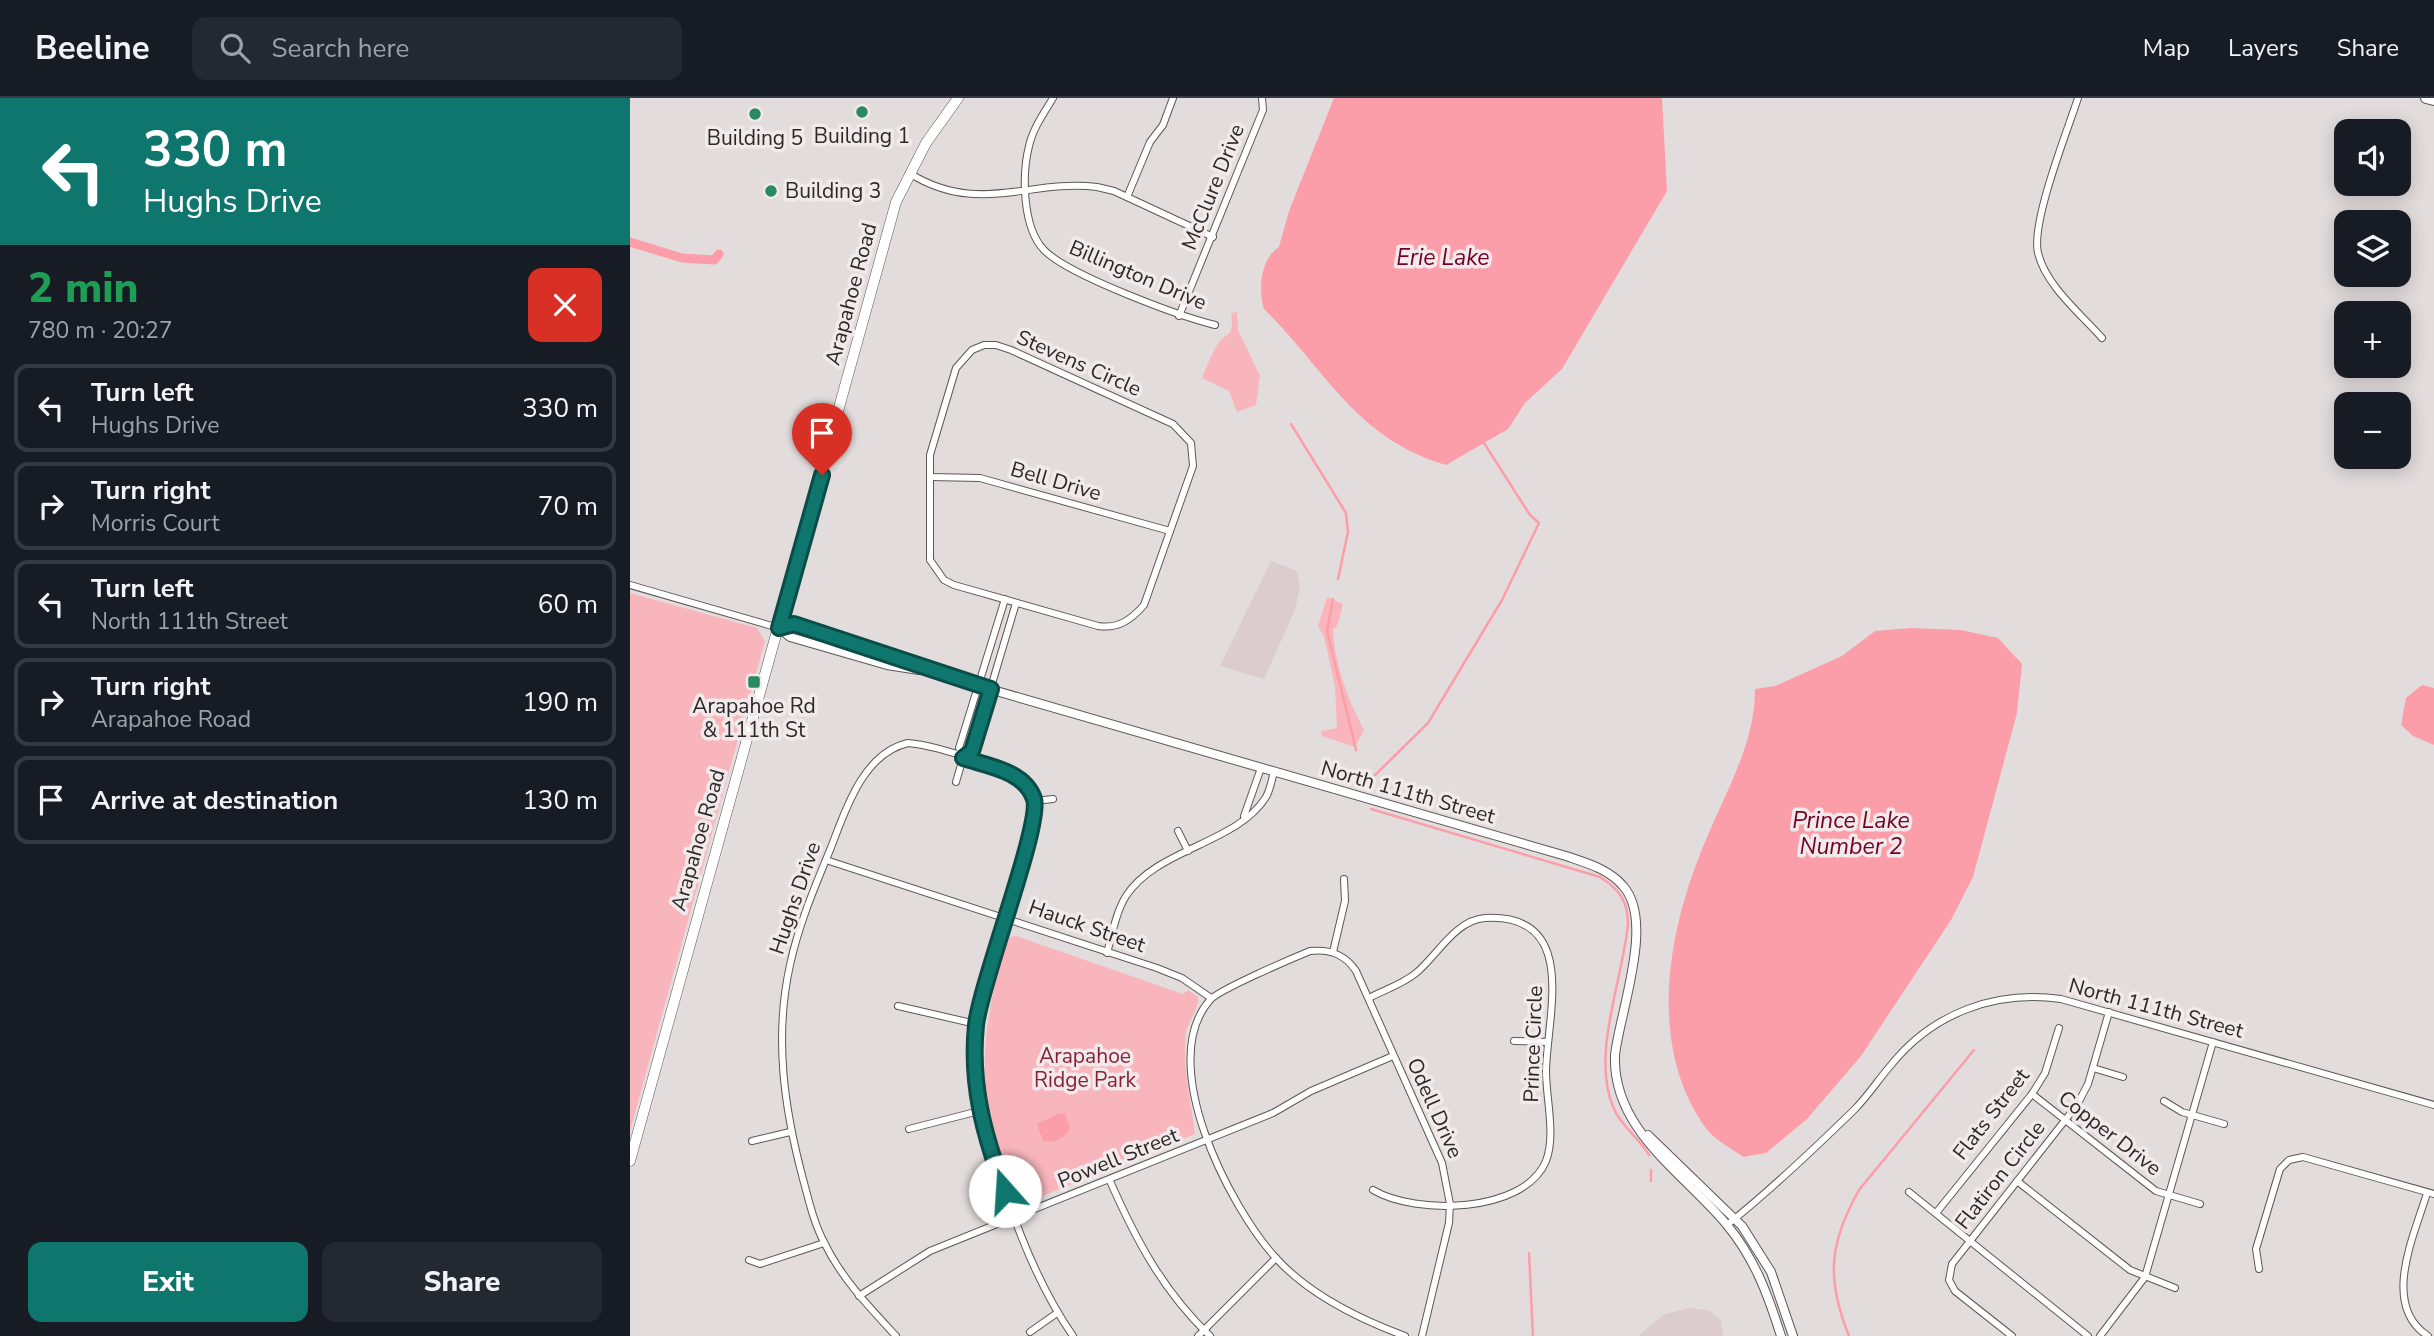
<!DOCTYPE html>
<meta charset="utf-8">
<style>
:root{--surface:#171b24;--page:#242831;--text:#f1f3f6;--muted:#9ea1a6;--line:#363941;--accent:#0f766e}
body{margin:0;font-family:"Nunito Sans",sans-serif;background:var(--page);color:var(--text);height:100vh;display:flex;flex-direction:column;font-size:26px;white-space:nowrap}
*{box-sizing:border-box;margin:0}
p{font-size:23px;color:var(--muted)}
.icon{flex:none;width:38px;height:38px;fill:none;stroke:currentColor;stroke-width:2;stroke-linecap:round;stroke-linejoin:round}
.map{position:relative;flex:1;overflow:hidden}
.details{display:flex;flex-direction:column;background:var(--surface);width:630px}
.details>*{flex:none}
.hud{background:#0f766e;color:#fff;overflow:hidden}
.buttons{position:absolute;left:1704px;top:21px;display:grid;gap:14px}
.buttons a{display:grid;place-items:center;width:77px;height:77px;border-radius:14px;background:var(--surface);box-shadow:0 4px 18px #0003;font-size:35px}
.pin{position:absolute;display:grid;place-items:center;width:60px;height:60px;color:#fff;margin:-72px -30px;border-radius:50% 50% 50% 0;rotate:-45deg;box-shadow:0 0 7px #0007}
.pin .icon{rotate:45deg}
.me{position:absolute;width:77px;margin:-38px;rotate:341deg;stroke-linejoin:round;filter:drop-shadow(0 0 5px #0008)}
.turn{display:flex;align-items:center;gap:24px;height:147px;padding:0 28px;font-size:32px}
.turn .icon{width:91px;height:91px;stroke-width:2.5}
.turn b{display:block;font-size:49px;line-height:60px}
.round{display:grid;place-items:center;flex:none;width:74px;height:74px;border-radius:14px;background:var(--page)}
.overview{display:flex;align-items:center;justify-content:space-between;height:119px;padding:0 28px}
h1{font-size:42px;font-weight:800;line-height:52px;color:#1e9e55}
.action{display:flex;gap:14px;margin-top:auto;padding:14px 28px}
.action a{flex:1;height:80px;border-radius:14px;background:var(--accent);color:#fff;font-size:28px;font-weight:800;line-height:80px;text-align:center}
.action a+a{background:var(--page);color:var(--text)}
ul{padding:0;list-style:none}
li{display:flex;align-items:center;gap:21px;height:88px;margin:0 14px 10px;padding:0 14px;border:4px solid var(--line);border-radius:14px}
li div{flex:1}
li b{display:block;font-size:26px}
li em{font-style:normal}
header{display:flex;align-items:center;gap:42px;box-sizing:border-box;height:98px;padding:0 35px;background:var(--surface);border-bottom:2px solid var(--line)}
header strong{font-size:33px}
nav{display:flex;gap:38px;margin-inline-start:auto;font-size:24px}
.search{width:490px;height:63px;background:var(--page);display:flex;align-items:center;gap:18px;box-sizing:border-box;padding:0 24px;border-radius:14px;color:var(--muted);font-size:26px}
main{display:flex;flex:1;min-height:0}
.map>svg:first-child{display:block}
.built{fill:#dccccd}
.green{fill:#f9b5bc}
.water{fill:#fc9ea9}
.lines{fill:none;stroke-linecap:round;stroke-linejoin:round}
.stream{stroke:#fc9ea9;stroke-width:2.5}
.canal{stroke:#fc9ea9;stroke-width:9}
.minor-casing{stroke:#5e5758;stroke-width:8}
.tertiary-casing{stroke:#5e5758;stroke-width:10}
.secondary-casing{stroke:#5e5758;stroke-width:11}
.primary-casing{stroke:#5e5758;stroke-width:12}
.minor{stroke:#fff;stroke-width:6}
.tertiary{stroke:#fff;stroke-width:8}
.secondary{stroke:#fff;stroke-width:10}
.primary{stroke:#fff;stroke-width:10}
.route-casing{stroke:#0a4d48;stroke-width:18}
.route{stroke:#0f766e;stroke-width:12}
.poi-dot{fill:#298962;stroke:#f1e9ea;stroke-width:2.5}
.labels{text-anchor:middle;stroke-width:7;stroke-linejoin:round;paint-order:stroke}
.poi-label{font-size:21px;fill:#2c2929;stroke:#f1e9ea}
.street-label{font-size:21px;fill:#2c2929;stroke:#f1e9ea}
.park-label{font-size:21px;fill:#8b203a;stroke:#f1e9ea}
.water-label{font-size:23px;font-style:italic;fill:#740028;stroke:#f1e9ea}
</style>
<header>
<strong>Beeline</strong>
<div class="search"><svg class="icon" aria-label="search" viewBox="0 0 24 24"><circle cx="10" cy="10" r="6"/><path d="M15 15l6 6"/></svg>Search here</div>
<nav><a>Map</a><a>Layers</a><a>Share</a></nav>
</header>
<main>
<section class="details">
<div class="hud">
<div class="turn"><svg class="icon" aria-label="left" viewBox="0 0 24 24"><path d="M17 20v-9H6M10 6l-5 5 5 5"/></svg><div><b>330 m</b>Hughs Drive</div></div>
</div>
<div class="overview"><div><h1>2 min</h1><p>780 m · 20:27</p></div><a class="round" style="background:#d93025;color:#fff"><svg class="icon" aria-label="close" viewBox="0 0 24 24"><path d="M6 6l12 12M18 6L6 18"/></svg></a></div>
<ul>
<li><svg class="icon" aria-label="left" viewBox="0 0 24 24"><path d="M17 20v-9H6M10 6l-5 5 5 5"/></svg><div><b>Turn left</b><p>Hughs Drive</p></div><em>330 m</em></li>
<li><svg class="icon" aria-label="right" viewBox="0 0 24 24"><path d="M7 20v-9h11M14 6l5 5-5 5"/></svg><div><b>Turn right</b><p>Morris Court</p></div><em>70 m</em></li>
<li><svg class="icon" aria-label="left" viewBox="0 0 24 24"><path d="M17 20v-9H6M10 6l-5 5 5 5"/></svg><div><b>Turn left</b><p>North 111th Street</p></div><em>60 m</em></li>
<li><svg class="icon" aria-label="right" viewBox="0 0 24 24"><path d="M7 20v-9h11M14 6l5 5-5 5"/></svg><div><b>Turn right</b><p>Arapahoe Road</p></div><em>190 m</em></li>
<li><svg class="icon" aria-label="arrive" viewBox="0 0 24 24"><path d="M6 21V4h12l-3 4 3 4H6"/></svg><div><b>Arrive at destination</b></div><em>130 m</em></li>
</ul>
<div class="action"><a>Exit</a><a>Share</a></div>
</section>
<div class="map">
<svg width="1804" height="1238" viewBox="0 0 1804 1238">
<rect width="100%" height="100%" fill="#e3dcdc"/>
<!-- built -->
<g class="built">
<polygon points="641,463 667,473 670,488 665,512 634,581 590,568"/>
<polygon points="1058,1210 1078,1212 1091,1222 1093,1238 1008,1238 1033,1217"/>
</g>
<!-- green -->
<g class="green">
<path d="M607 213 608 232 630 278 626 307 607 314 599 293 572 280C576 270 580 259 586 249 595 233 605 241 601 216Z"/>
<polygon points="0,495 127,530 135,543 0,1033"/>
<path d="M697 499 713 506 707 529 703 531C705 568 717 599 734 632L725 649 692 638 691 633 707 630 705 588 694 538 688 528Z"/>
<path d="M386 838 553 896 558 892 568 899C569 912 558 922 556 935 552 968 561 1003 565 1036L390 1107C381 1083 370 1060 363 1036 345 969 359 905 376 840Z"/>
</g>
<!-- water -->
<g class="water">
<path d="M704 0H1032L1037 93 932 271 895 305 878 331 816 367C725 340 697 273 634 211 628 192 630 161 649 149L659 113Z"/>
<path d="M1281 530 1331 532 1368 540 1392 566 1387 615 1343 779 1321 822 1231 958 1177 1021 1136 1055 1113 1059C1101 1050 1083 1041 1075 1029 1015 944 1039 826 1078 737 1098 689 1125 645 1125 591L1145 588 1212 558 1245 533Z"/>
<polygon points="1792,587 1804,590 1804,647 1783,638 1771,627 1776,600"/>
<path d="M430 1015 435 1016 440 1030C436 1040 424 1046 413 1043L407 1026Z"/>
</g>
<g class="lines">
<!-- stream -->
<g class="stream">
<polyline points="661,326 716,415 718,434 708,481"/>
<polyline points="703,501 697,533 726,652"/>
<polyline points="732,684 734,688 798,625 872,502 909,425 900,417 854,345"/>
<path d="M741 711 970 779C989 791 998 803 998 826 993 882 960 958 984 1011 992 1029 1010 1041 1019 1057"/>
<polyline points="1021,1072 1021,1083"/>
<polyline points="899,1155 903,1238"/>
<path d="M1219 1238C1196 1181 1199 1145 1229 1092L1344 952"/>
</g>
<!-- canal -->
<polyline class="canal" points="0,144 52,160 84,162 89,156"/>
<defs>
<g id="minor">
<path d="M423 0C414 15 403 30 399 48 392 76 392 129 414 152 438 177 549 218 585 227"/>
<path d="M1448 0C1437 34 1401 124 1408 155 1416 188 1451 216 1472 240"/>
<path d="M279 75C348 118 398 81 467 89L484 93 583 139"/>
<polyline points="497,99 520,44 533,27 543,0"/>
<polyline points="549,218 633,12 632,0"/>
<path d="M354 247H366L381 252 543 326 561 345 563 368 514 507C501 522 488 531 468 528L324 487 314 482 300 462V357L326 270 342 252Z"/>
<polyline points="300,379 350,380 540,433"/>
<polyline points="0,487 149,530"/>
<polyline points="333,660 329,650 375,501"/>
<polyline points="326,684 333,660 342,653 386,505"/>
<polyline points="405,703 423,701"/>
<polyline points="614,718 631,670"/>
<polyline points="548,733 558,753"/>
<polyline points="196,762 527,870 552,880 581,900"/>
<polyline points="703,854 715,803 714,781"/>
<path d="M477 855C482 837 486 814 496 798 526 751 608 745 636 699 640 692 642 682 644 673"/>
<path d="M739 900C754 892 773 886 786 875 807 858 825 822 855 820 950 815 917 917 916 973 916 1001 926 1037 916 1063 894 1116 785 1117 743 1092"/>
<polyline points="268,908 346,926"/>
<polyline points="884,943 917,944"/>
<polyline points="1463,970 1493,979"/>
<polyline points="1402,996 1526,1093 1570,1106"/>
<polyline points="1534,1003 1552,1014 1594,1026"/>
<polyline points="279,1031 349,1013"/>
<polyline points="122,1043 160,1034"/>
<path d="M480 1083C506 1142 533 1193 580 1238"/>
<polyline points="1387,1083 1500,1172 1545,1190"/>
<polyline points="1279,1094 1458,1238"/>
<path d="M1797 1095C1785 1136 1750 1207 1798 1238"/>
<polyline points="1306,1115 1402,996 1415,975 1429,930"/>
<path d="M1097 1127C1141 1092 1183 1052 1224 1012 1238 998 1248 982 1261 967 1303 915 1365 892 1431 901L1804 1007"/>
<polyline points="119,1162 130,1166 194,1145"/>
<polyline points="1629,1171 1626,1151 1650,1071 1659,1062 1673,1059 1804,1096"/>
<polyline points="229,1198 300,1153 643,1015 681,993 763,958"/>
<polyline points="400,1234 427,1215"/>
<path d="M266 1238C240 1210 212 1181 195 1146 184 1126 179 1103 173 1081 154 1010 144 939 160 867 169 825 186 786 202 747 216 710 234 655 278 645 306 647 395 673 404 702 411 722 361 860 353 891 343 930 342 973 349 1013 373 1089 397 1172 443 1238"/>
<polyline points="568,1238 646,1160"/>
<path d="M775 1238C729 1221 678 1196 645 1159 599 1108 525 964 580 902 588 892 663 860 680 853 700 851 715 856 726 873L812 1065 820 1106 819 1125 792 1238"/>
<polyline points="1382,1238 1325,1193 1319,1182 1322,1166 1447,1007 1458,986 1479,914"/>
<polyline points="1470,1238 1515,1179 1583,944"/>
</g>
<g id="tertiary">
<path d="M149 530 164 526 349 588 936 758C956 765 979 771 993 788 1025 823 990 913 985 957 982 1032 1054 1075 1097 1127 1125 1161 1138 1197 1151 1238"/>
<polyline points="149,530 160,539 257,567 289,572"/>
<polyline points="1018,1037 1112,1128 1141,1174 1163,1238"/>
</g>
<polyline id="secondary" points="0,1063 266,104 296,45 328,0"/>
<polyline id="primary" points="1796,0 1804,2"/>
</defs>
<!-- minor casing -->
<use href="#minor" class="minor-casing"/>
<!-- tertiary casing -->
<use href="#tertiary" class="tertiary-casing"/>
<!-- secondary casing -->
<use href="#secondary" class="secondary-casing"/>
<!-- primary casing -->
<use href="#primary" class="primary-casing"/>
<!-- minor -->
<use href="#minor" class="minor"/>
<!-- tertiary -->
<use href="#tertiary" class="tertiary"/>
<!-- secondary -->
<use href="#secondary" class="secondary"/>
<!-- primary -->
<use href="#primary" class="primary"/>
</g>
<g class="lines">
<defs>
<path id="route" d="M192 377 149 530 164 526 361 591 342 653 333 660C358 668 395 673 404 701 412 726 351 883 346 927 340 986 354 1038 375 1093"/>
</defs>
<!-- route casing -->
<use href="#route" class="route-casing"/>
<!-- route -->
<use href="#route" class="route"/>
</g>
<!-- markers -->
<g class="poi-dot">
<circle cx="232" cy="14" r="7"/>
<circle cx="125" cy="16" r="7"/>
<circle cx="141" cy="93" r="7"/>
<rect x="117" y="577" width="14" height="14" rx="3.5"/>
</g>
<g class="labels">
<!-- poi labels -->
<g class="poi-label">
<text x="232" y="45">Building 1</text>
<text x="125" y="47">Building 5</text>
<text x="155" y="100" text-anchor="start">Building 3</text>
<text x="124" y="615">Arapahoe Rd<tspan x="124" dy="24">&amp; 111th St</tspan></text>
</g>
<!-- street labels -->
<g class="street-label">
<text transform="translate(583 89) rotate(-68)" y="7">McClure Drive</text>
<text transform="translate(508 177) rotate(23)" y="7">Billington Drive</text>
<text transform="translate(221 196) rotate(-75)" y="7">Arapahoe Road</text>
<text transform="translate(449 265) rotate(24)" y="7">Stevens Circle</text>
<text transform="translate(426 383) rotate(16)" y="7">Bell Drive</text>
<text transform="translate(778 694) rotate(16)" y="7">North 111th Street</text>
<text transform="translate(68 742) rotate(-74)" y="7">Arapahoe Road</text>
<text transform="translate(165 800) rotate(-71)" y="7">Hughs Drive</text>
<text transform="translate(457 828) rotate(19)" y="7">Hauck Street</text>
<text transform="translate(1526 910) rotate(15)" y="7">North 111th Street</text>
<text transform="translate(903 946) rotate(-88)" y="7">Prince Circle</text>
<text transform="translate(805 1010) rotate(66)" y="7">Odell Drive</text>
<text transform="translate(1361 1016) rotate(-52)" y="7">Flats Street</text>
<text transform="translate(1480 1035) rotate(38)" y="7">Copper Drive</text>
<text transform="translate(488 1060) rotate(-22)" y="7">Powell Street</text>
<text transform="translate(1370 1077) rotate(-52)" y="7">Flatiron Circle</text>
</g>
<!-- park labels -->
<g class="park-label">
<text x="455" y="965">Arapahoe<tspan x="455" dy="24">Ridge Park</tspan></text>
</g>
<!-- water labels -->
<g class="water-label">
<text x="813" y="167">Erie Lake</text>
<text x="1221" y="730">Prince Lake<tspan x="1221" dy="26">Number 2</tspan></text>
</g>
</g>
</svg>
<div class="buttons">
<a><svg class="icon" aria-label="sound" viewBox="0 0 24 24"><path d="M4 9h4l5-4v14l-5-4H4zM17 9q2 3 0 6"/></svg></a>
<a><svg class="icon" aria-label="layers" viewBox="0 0 24 24"><path d="M12 4l9 5-9 5-9-5zM3 14l9 5 9-5"/></svg></a>
<a>+</a>
<a>−</a>
</div>
<div class="pin" style="left:192px;top:377px;background:#d93025"><svg class="icon" aria-label="arrive" viewBox="0 0 24 24"><path d="M6 21V4h12l-3 4 3 4H6"/></svg></div>
<svg class="me" style="left:375px;top:1093px" viewBox="-20 -20 40 40"><circle r="19" fill="#fff"/><path d="M0-13L10 11 0 6-10 11z" fill="#0f766e"/></svg>
</div>
</main>
